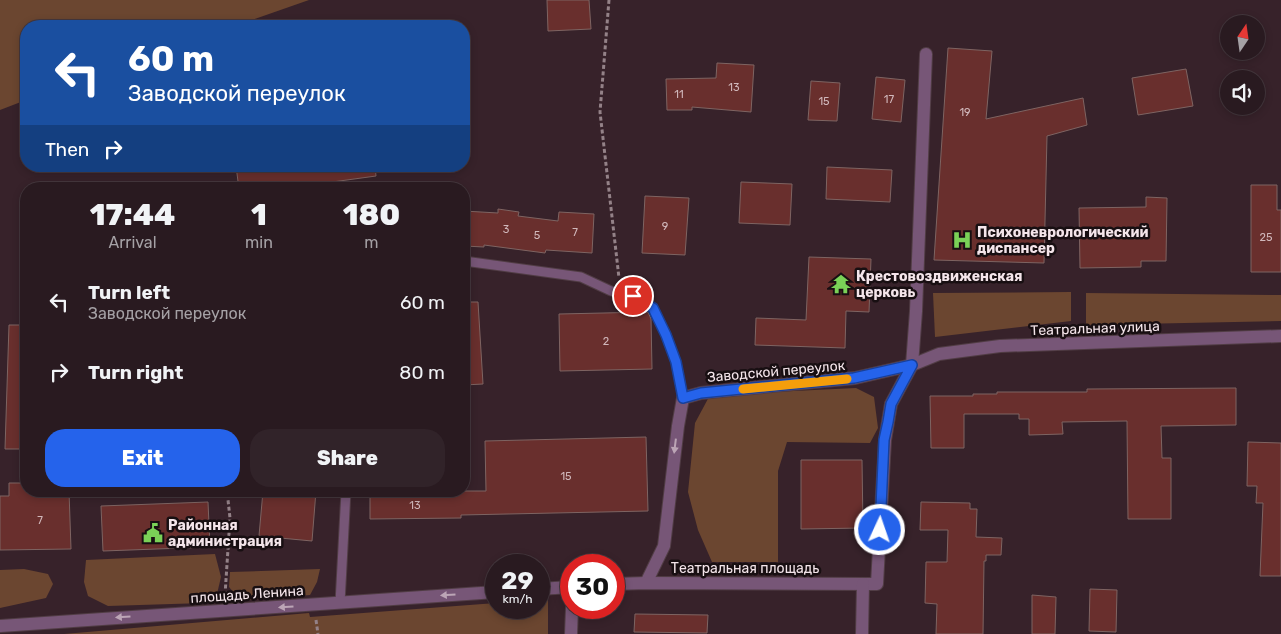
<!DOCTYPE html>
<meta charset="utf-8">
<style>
:root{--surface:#291a20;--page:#312329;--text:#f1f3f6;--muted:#a5a1a5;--line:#45383e;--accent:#2563eb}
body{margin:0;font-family:Rubik,sans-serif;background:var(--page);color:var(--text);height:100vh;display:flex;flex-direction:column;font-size:19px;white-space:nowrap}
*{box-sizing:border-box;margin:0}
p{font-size:16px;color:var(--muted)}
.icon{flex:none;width:28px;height:28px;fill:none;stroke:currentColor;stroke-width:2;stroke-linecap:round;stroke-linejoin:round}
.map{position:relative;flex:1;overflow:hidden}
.sheet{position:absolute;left:20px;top:182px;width:450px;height:315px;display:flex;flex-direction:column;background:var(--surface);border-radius:20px;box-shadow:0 2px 8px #0003,0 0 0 1px var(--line)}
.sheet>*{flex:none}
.hud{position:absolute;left:20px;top:20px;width:450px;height:152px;border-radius:20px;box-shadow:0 2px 8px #0003,0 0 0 1px var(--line);background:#1a4fa0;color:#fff;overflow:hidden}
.needle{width:32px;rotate:13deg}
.controls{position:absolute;left:1220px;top:15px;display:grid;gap:10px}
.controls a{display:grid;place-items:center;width:45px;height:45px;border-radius:50%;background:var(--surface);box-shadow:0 2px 8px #0003,0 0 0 1px var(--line);font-size:25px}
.speed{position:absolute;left:485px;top:554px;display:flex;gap:10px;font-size:25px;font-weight:700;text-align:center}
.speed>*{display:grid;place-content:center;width:65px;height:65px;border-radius:50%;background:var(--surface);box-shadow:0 2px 8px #0003,0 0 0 1px var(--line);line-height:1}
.speed small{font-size:12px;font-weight:400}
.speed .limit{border:8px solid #d22;background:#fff;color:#111}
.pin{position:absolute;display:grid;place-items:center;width:42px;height:42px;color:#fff;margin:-21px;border:2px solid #fff;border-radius:50%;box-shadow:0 1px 5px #0007}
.me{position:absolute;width:55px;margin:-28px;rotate:3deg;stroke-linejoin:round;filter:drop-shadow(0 0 4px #0008)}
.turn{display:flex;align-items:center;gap:18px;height:105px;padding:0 25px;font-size:22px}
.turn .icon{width:65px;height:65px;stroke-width:2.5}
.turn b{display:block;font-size:35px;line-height:42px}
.then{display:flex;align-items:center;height:48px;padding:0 25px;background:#0003;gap:10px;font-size:19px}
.eta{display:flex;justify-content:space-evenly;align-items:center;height:85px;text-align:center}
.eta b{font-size:30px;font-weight:800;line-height:35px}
.cta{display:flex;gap:10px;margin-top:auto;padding:10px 25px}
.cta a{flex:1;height:58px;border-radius:20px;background:var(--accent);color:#fff;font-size:20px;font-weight:800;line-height:58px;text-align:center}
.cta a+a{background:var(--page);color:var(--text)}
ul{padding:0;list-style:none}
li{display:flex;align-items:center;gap:15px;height:70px;padding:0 25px}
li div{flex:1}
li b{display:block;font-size:19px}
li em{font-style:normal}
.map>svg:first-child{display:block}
.green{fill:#6b4630}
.building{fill:#692f2d;stroke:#7e6462}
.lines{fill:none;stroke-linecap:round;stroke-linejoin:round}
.service-casing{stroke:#513d45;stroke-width:11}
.minor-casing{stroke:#513d45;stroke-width:14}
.path{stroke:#948288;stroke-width:3;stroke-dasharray:4 2.5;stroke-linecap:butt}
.service{stroke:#775677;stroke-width:9}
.minor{stroke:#775677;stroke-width:12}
.oneway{fill:#bca5b6}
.route-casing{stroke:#184099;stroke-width:12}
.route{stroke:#2563eb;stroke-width:9}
.slow{stroke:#f59e0b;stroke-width:9}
.labels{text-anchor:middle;stroke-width:5;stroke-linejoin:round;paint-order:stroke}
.number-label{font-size:11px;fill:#d1b8bb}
.poi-label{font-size:14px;font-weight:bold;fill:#f4e5ea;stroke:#180f12;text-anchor:start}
.street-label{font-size:14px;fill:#f4e5ea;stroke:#180f12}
</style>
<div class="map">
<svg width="1281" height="634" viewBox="0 0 1281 634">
<rect width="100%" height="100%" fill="#37222a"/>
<!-- green -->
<g class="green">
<polygon points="0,0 309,0 235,26 26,26 26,100 0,110"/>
<polygon points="1071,292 1071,321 935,337 933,293"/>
<polygon points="1086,293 1281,295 1281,321 1086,325"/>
<polygon points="856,388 874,397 878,428 870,443 787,442 778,471 778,562 712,562 698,530 688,492 695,423 710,395"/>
<polygon points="215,554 221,577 217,594 204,603 108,606 88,596 84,582 86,560"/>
<polygon points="24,569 48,574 53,584 46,598 0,608 0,570"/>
<polygon points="320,569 317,582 310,595 246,600 235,594 229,587 230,572"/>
<polygon points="548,599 548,634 64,634 309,613 310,617 496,603 496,608 539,608 539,600"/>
</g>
<!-- building -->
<g class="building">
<polygon points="547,0 589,0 591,29 548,31"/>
<polygon points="948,48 992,51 986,119 1083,98 1087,125 1047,136 1044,263 934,260"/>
<polygon points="717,63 754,65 751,112 692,107 692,110 667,110 666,79 716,78"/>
<polygon points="1186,69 1193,106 1138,115 1132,78"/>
<polygon points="876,77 905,80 901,122 872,119"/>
<polygon points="811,81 840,83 837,121 808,120"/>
<polygon points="236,166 375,166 376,176 281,189 239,189"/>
<polygon points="827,167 892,170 890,202 826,199"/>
<polygon points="741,182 792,184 790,225 739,223"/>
<polygon points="1251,185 1277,185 1277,210 1281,210 1281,272 1251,272"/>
<polygon points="645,196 689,198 685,255 642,253"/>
<polygon points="1146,197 1167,198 1166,261 1141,261 1141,267 1080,268 1079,208 1146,207"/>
<polygon points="498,209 519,212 518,216 558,221 559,212 594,214 592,253 546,250 545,253 484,245 484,247 464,246 464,211 498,213"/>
<polygon points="809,257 871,259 869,312 846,311 845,348 755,345 756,318 806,320"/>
<polygon points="464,302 478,302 483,384 464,385"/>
<polygon points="648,312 651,319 652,369 560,371 559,314"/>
<polygon points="9,325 26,325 26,449 5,449"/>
<polygon points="1236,388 1236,425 1161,426 1162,458 1171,458 1171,519 1128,519 1127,421 1062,422 1063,434 1029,435 1029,419 1019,419 1019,414 964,414 964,448 931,448 930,396 973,396 973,394 997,394 997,392 1087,392 1087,389"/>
<polygon points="646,437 648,511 461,515 461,518 370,519 370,491 486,491 485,441"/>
<polygon points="1248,442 1281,443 1281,576 1260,576 1263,503 1256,503 1257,486 1247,486"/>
<polygon points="801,460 862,460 863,528 801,529"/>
<polygon points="9,483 26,483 26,491 69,491 71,549 0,550 0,496 9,496"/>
<polygon points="263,491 316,491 312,541 259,536"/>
<polygon points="208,502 210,547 103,551 101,506"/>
<polygon points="921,502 970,503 970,509 977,509 976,537 1002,538 1001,555 986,555 986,561 984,561 983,634 936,634 937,604 925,603 926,562 947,562 948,530 920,530"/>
<polygon points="1090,589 1117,590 1116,632 1089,631"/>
<polygon points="1032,595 1056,597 1055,634 1032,634"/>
<polygon points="635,614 708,615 707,633 634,632"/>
</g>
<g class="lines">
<defs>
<g id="service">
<polyline points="464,261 581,277 611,291 633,296 653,308 666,335 676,362 683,398"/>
<polyline points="340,603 346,491"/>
</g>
<g id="minor">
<polyline points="646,583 664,546 678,426 683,398 701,393 855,378 912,365 939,354 1000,346 1281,336"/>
<polyline points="614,584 646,583 877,584 885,440 891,404 912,365 916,311 926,54"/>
<polyline points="539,589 571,587"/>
<polyline points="0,626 496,592"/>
<polyline points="571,634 572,608"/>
<polyline points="862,634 863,584"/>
</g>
</defs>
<!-- service casing -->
<use href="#service" class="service-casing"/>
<!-- minor casing -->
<use href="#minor" class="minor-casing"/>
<!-- path -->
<g class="path">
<polyline points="609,0 600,112 619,278"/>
<polyline points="225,595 230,518 227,491"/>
<polyline points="316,620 318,634"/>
</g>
<!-- service -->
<use href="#service" class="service"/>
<!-- minor -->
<use href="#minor" class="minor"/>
</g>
<!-- one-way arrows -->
<defs><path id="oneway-solid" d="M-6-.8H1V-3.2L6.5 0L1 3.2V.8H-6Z" transform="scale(1.25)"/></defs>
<g class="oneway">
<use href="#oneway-solid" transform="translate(675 446) rotate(97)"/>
<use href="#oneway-solid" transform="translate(448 595) rotate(176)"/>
<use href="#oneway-solid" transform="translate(286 607) rotate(176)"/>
<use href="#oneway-solid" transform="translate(123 617) rotate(176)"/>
</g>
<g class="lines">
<defs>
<polyline id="route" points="633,296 653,308 666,335 676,362 683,398 701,393 854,378 912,365 891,404 888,422 884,440 880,530"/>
</defs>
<!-- route casing -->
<use href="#route" class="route-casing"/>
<!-- route -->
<use href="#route" class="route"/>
<!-- slow -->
<polyline class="slow" points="743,389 847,379"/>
</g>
<!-- icons -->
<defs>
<symbol id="hospital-bare" viewBox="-9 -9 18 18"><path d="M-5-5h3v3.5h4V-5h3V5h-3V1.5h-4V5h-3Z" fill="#7ad157" stroke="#180f12" stroke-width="2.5" paint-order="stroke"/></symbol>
<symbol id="temple-bare" viewBox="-9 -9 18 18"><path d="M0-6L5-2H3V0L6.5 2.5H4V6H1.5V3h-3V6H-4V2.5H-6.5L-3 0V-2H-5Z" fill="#7ad157" stroke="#180f12" stroke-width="2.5" paint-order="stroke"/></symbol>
<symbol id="civic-bare" viewBox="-9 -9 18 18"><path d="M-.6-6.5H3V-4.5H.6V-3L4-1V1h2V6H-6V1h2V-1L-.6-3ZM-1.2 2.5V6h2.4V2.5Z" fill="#7ad157" stroke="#180f12" stroke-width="2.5" paint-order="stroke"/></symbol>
</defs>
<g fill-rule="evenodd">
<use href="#hospital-bare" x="948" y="226" width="28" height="28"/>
<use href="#temple-bare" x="827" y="270" width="28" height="28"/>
<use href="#civic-bare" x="139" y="519" width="28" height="28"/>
</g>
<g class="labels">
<!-- number labels -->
<g class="number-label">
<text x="734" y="91">13</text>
<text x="679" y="98">11</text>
<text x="889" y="103">17</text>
<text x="824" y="105">15</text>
<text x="965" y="116">19</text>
<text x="665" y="230">9</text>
<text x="506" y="233">3</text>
<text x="575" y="236">7</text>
<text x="537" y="239">5</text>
<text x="1266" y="241">25</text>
<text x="606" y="345">2</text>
<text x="566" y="480">15</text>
<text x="415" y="509">13</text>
<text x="40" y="524">7</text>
</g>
<!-- poi labels -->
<g class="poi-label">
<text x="977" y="237">Психоневрологический<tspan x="977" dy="16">диспансер</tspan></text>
<text x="856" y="281">Крестовоздвиженская<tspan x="856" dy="16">церковь</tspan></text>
<text x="168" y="530">Районная<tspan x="168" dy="16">администрация</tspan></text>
</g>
<!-- street labels -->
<g class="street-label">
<text transform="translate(1095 328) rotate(-2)" y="5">Театральная улица</text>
<text transform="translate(776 371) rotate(-5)" y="5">Заводской переулок</text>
<text x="745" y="573">Театральная площадь</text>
<text transform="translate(247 594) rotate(-4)" y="5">площадь Ленина</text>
</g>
</g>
</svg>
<div class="controls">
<a><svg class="needle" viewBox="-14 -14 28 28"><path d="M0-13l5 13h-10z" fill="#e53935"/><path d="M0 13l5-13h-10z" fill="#a5a1a5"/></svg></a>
<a><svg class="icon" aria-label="sound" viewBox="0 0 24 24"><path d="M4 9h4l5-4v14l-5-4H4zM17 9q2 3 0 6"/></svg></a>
</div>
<div class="speed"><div>29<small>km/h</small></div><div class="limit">30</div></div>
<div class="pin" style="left:633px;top:296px;background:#d93025"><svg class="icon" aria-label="arrive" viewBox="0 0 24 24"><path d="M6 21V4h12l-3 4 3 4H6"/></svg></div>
<svg class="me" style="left:880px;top:530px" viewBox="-20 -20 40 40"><circle r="17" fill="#2563eb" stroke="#fff" stroke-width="3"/><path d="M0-11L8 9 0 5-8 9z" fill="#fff"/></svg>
<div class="hud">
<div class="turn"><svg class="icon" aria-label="left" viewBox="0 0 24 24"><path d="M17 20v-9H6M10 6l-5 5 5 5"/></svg><div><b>60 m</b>Заводской переулок</div></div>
<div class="then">Then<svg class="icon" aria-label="right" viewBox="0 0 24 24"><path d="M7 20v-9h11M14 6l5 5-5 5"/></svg></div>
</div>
<section class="sheet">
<div class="eta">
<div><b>17:44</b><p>Arrival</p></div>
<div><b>1</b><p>min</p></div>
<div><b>180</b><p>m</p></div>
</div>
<ul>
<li><svg class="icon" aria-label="left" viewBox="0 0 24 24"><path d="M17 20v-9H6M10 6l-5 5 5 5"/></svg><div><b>Turn left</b><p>Заводской переулок</p></div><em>60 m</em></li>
<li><svg class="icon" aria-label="right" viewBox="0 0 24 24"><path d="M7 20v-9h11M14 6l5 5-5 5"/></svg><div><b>Turn right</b></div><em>80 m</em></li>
</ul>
<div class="cta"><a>Exit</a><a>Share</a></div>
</section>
</div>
